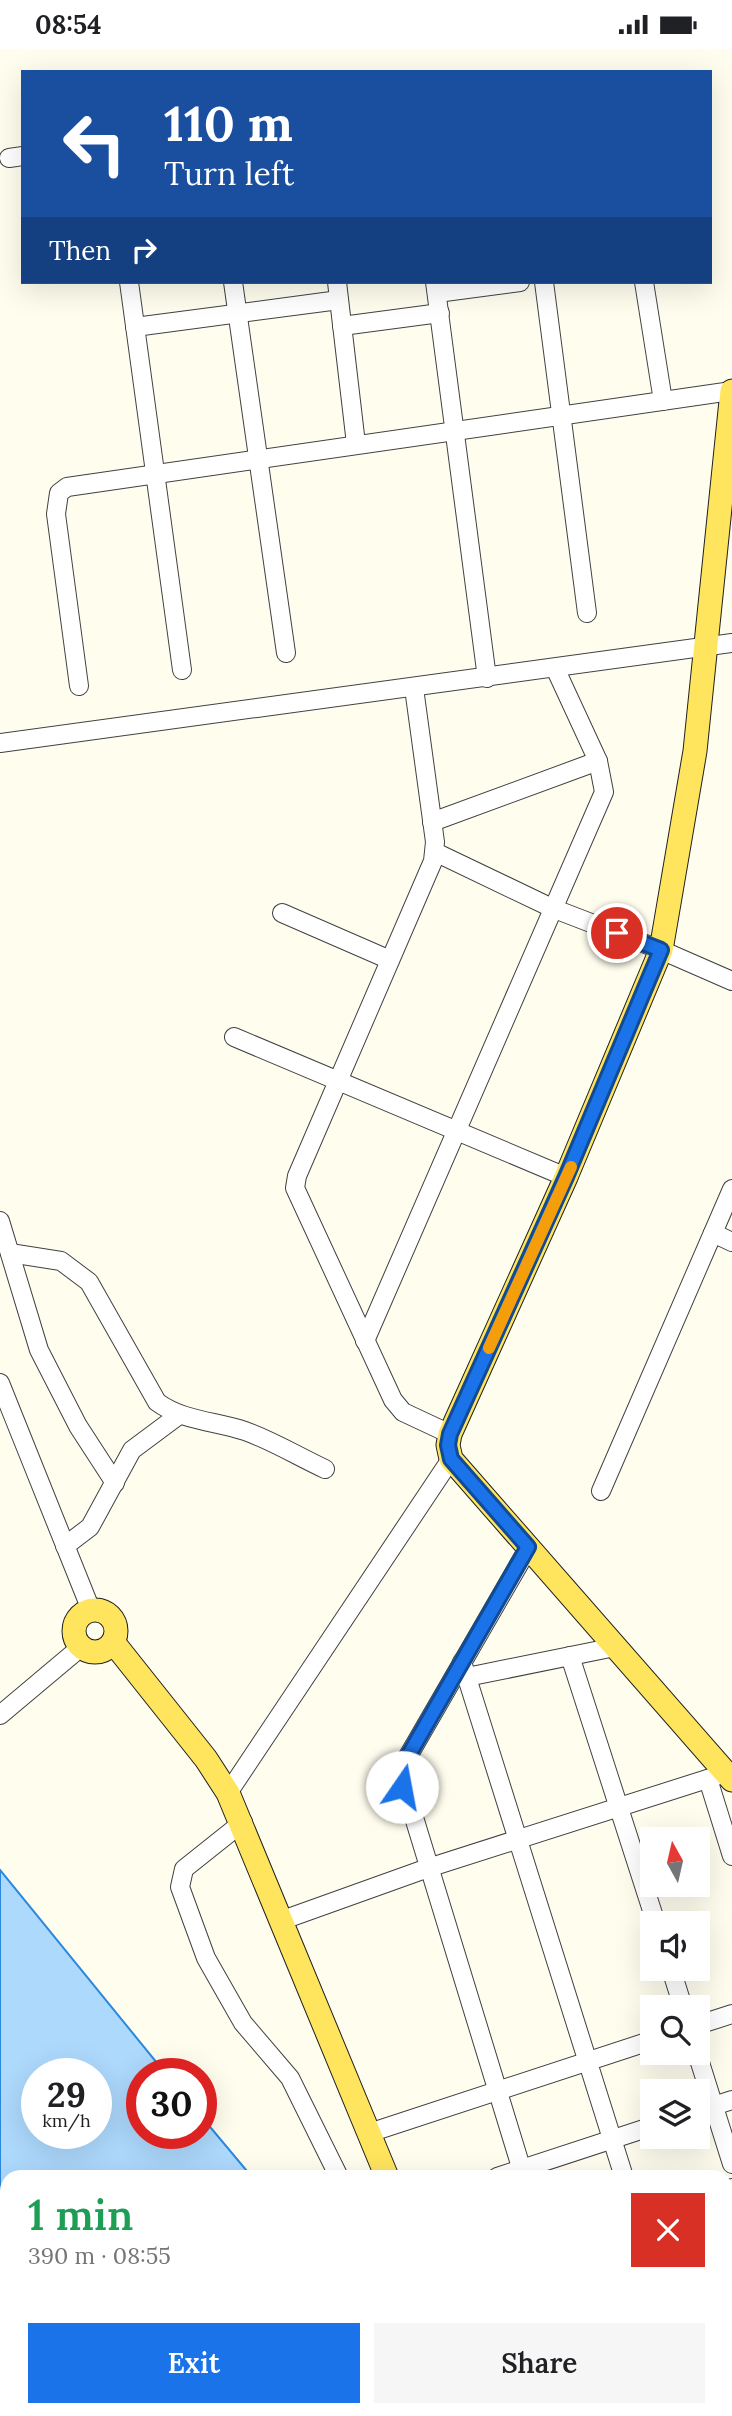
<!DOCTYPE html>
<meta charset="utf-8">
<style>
:root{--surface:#fff;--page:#f6f6f6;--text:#202124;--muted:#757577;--accent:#1a73e8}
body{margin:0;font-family:Lora,serif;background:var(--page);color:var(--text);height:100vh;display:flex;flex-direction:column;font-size:26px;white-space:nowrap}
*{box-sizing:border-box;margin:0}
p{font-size:23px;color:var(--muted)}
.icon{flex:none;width:38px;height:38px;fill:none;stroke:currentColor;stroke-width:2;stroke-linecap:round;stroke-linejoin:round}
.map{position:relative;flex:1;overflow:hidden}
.drawer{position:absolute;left:0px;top:2121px;width:733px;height:247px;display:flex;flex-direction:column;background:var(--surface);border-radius:21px 21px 0 0;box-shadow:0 7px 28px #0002}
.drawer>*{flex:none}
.top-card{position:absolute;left:21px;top:21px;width:691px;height:214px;border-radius:0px;box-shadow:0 7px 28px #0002;background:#1a4fa0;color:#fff;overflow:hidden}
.needle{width:46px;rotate:352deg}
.buttons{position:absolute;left:640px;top:1778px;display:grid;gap:14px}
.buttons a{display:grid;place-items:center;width:70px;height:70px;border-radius:0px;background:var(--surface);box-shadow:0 7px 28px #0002;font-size:35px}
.speed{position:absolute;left:21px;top:2009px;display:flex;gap:14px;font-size:35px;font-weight:700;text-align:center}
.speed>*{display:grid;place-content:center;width:91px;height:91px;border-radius:50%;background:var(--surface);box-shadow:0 7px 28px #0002;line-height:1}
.speed small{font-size:18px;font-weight:400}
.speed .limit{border:10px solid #d22;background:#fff;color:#111}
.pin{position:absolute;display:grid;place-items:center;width:60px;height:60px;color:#fff;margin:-30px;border:4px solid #fff;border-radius:50%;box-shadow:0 2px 7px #0007}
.me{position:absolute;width:77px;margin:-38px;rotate:12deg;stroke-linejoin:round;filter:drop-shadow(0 0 5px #0008)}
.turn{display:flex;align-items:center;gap:24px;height:147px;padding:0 28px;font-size:32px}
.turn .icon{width:91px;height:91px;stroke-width:2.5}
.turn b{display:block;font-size:49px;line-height:60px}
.then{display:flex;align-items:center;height:66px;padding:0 28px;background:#0003;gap:14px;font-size:26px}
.round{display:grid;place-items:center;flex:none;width:74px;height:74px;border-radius:0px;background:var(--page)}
.summary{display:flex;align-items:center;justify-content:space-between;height:119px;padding:0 28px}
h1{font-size:42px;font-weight:600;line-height:52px;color:#1e9e55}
.button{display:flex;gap:14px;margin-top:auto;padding:14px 28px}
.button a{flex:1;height:80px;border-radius:0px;background:var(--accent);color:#fff;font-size:28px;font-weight:600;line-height:80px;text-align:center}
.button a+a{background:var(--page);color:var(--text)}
.status{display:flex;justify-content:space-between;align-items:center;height:49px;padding:0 35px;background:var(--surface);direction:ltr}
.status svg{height:19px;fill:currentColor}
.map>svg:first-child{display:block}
.water{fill:#add9fd;stroke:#2c88dc;stroke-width:2;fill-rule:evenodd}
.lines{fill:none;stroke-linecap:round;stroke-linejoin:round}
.minor-casing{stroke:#414141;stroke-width:20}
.major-casing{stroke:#1f1f1f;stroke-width:25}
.minor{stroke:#fff;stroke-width:18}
.major{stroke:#ffe45e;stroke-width:23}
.route-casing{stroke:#114b97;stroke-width:18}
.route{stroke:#1a73e8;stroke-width:12}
.slow{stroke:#f59e0b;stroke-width:12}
</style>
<div class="status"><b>08:54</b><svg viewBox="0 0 49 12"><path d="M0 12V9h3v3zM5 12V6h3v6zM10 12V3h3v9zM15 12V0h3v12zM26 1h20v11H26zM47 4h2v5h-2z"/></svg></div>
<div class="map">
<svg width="732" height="2367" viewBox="0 0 732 2367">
<rect width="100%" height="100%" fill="#fffdee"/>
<!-- water -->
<g class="water">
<path d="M0 1821 166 2025H142V2084H201V2067L252 2128H7V2273L0 2262ZM37 2025H96V2084H37Z"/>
<polygon points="64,2361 419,2361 421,2367 68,2367"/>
</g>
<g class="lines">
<defs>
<g id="minor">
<polyline points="9,109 23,107"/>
<polyline points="129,233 182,621"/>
<polyline points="233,233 286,604"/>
<polyline points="337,233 356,395"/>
<polyline points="435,233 487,629"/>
<polyline points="544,233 587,564"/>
<polyline points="644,233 663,352"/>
<polyline points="437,244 520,233"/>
<polyline points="342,277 440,264"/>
<polyline points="135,278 339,251"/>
<polyline points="79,637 56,465 59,444 67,438 732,342"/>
<polyline points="414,639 435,793 433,812 297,1127 295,1139 393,1351 403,1363 450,1385"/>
<polyline points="0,694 732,594"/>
<polyline points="432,773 598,712"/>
<polyline points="435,803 552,859 661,901 732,932"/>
<polyline points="282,864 390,911"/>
<polyline points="234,988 566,1128"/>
<polyline points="0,1172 39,1301 78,1377 115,1434"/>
<polyline points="713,1184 732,1193"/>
<path d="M10 1204 61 1212 89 1233 157 1353C183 1372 215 1372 245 1382 273 1392 299 1408 325 1420"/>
<polyline points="365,1292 604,743 598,712 555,619"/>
<polyline points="0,1334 91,1561"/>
<polyline points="601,1442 732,1140"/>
<polyline points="65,1497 90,1478 132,1401 179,1366"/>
<polyline points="570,1607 656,1874"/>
<polyline points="462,1613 624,2128"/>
<polyline points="467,1628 615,1598"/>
<polyline points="0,1666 81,1598"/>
<polyline points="708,1730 732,1807"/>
<polyline points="228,1744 451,1410"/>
<polyline points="243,1773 184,1820 180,1838 206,1909 243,1974 290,2029 339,2128"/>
<polyline points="280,1872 428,1819 726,1724"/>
<polyline points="671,1920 683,1958"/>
<polyline points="698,1976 732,1965"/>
<polyline points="697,2004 732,2115"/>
<polyline points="698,2062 732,2051"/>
<polyline points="369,2084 653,1991"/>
<polyline points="497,2128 653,2077"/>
<polyline points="524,2128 401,1726 403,1716 529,1498"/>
<polyline points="726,2141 732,2139"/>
<polyline points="726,2224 732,2222"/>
<polyline points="726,2309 732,2307"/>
<polyline points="598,2361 600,2367"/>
<polyline points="457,2367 457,2361"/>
<polyline points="544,2367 564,2361"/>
</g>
<g id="major">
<polyline points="732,342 695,702 661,901 566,1128 450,1385 448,1396 451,1410 732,1731"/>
<circle cx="95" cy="1582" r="21"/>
<polyline points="113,1593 206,1710 228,1744 387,2128"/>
<polyline points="472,2361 475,2367"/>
</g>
</defs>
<!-- minor casing -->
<use href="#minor" class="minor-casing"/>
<!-- major casing -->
<use href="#major" class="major-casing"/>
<!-- minor -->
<use href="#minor" class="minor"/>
<!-- major -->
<use href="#major" class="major"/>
</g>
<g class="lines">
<defs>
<polyline id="route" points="402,1738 403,1716 528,1498 451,1410 448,1396 450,1385 566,1128 661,901 617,884"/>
</defs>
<!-- route casing -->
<use href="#route" class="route-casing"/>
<!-- route -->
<use href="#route" class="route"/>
<!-- slow -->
<polyline class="slow" points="489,1299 571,1118"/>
</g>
</svg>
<div class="buttons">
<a><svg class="needle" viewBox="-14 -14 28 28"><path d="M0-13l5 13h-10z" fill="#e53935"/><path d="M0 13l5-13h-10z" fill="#757577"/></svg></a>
<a><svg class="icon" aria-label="sound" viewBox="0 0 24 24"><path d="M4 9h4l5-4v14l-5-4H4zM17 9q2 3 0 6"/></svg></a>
<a><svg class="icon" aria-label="search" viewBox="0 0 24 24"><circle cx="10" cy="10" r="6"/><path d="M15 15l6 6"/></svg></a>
<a><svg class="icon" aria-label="layers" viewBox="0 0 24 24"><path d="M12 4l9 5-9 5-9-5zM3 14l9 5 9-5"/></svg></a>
</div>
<div class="speed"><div>29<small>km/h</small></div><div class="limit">30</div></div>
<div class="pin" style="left:617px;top:884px;background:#d93025"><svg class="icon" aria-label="arrive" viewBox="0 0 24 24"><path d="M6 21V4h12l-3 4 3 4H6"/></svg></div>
<svg class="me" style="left:402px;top:1738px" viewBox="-20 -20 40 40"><circle r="19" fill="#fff"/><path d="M0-13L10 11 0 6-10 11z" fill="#1a73e8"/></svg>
<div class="top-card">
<div class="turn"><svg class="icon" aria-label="left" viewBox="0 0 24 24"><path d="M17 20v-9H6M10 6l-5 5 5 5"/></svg><div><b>110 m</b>Turn left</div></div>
<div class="then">Then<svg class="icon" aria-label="right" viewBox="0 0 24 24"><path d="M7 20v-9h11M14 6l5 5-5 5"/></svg></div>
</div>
<section class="drawer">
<div class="summary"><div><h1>1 min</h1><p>390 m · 08:55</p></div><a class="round" style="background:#d93025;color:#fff"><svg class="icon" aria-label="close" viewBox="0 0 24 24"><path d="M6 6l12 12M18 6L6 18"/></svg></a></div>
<div class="button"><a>Exit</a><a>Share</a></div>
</section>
</div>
